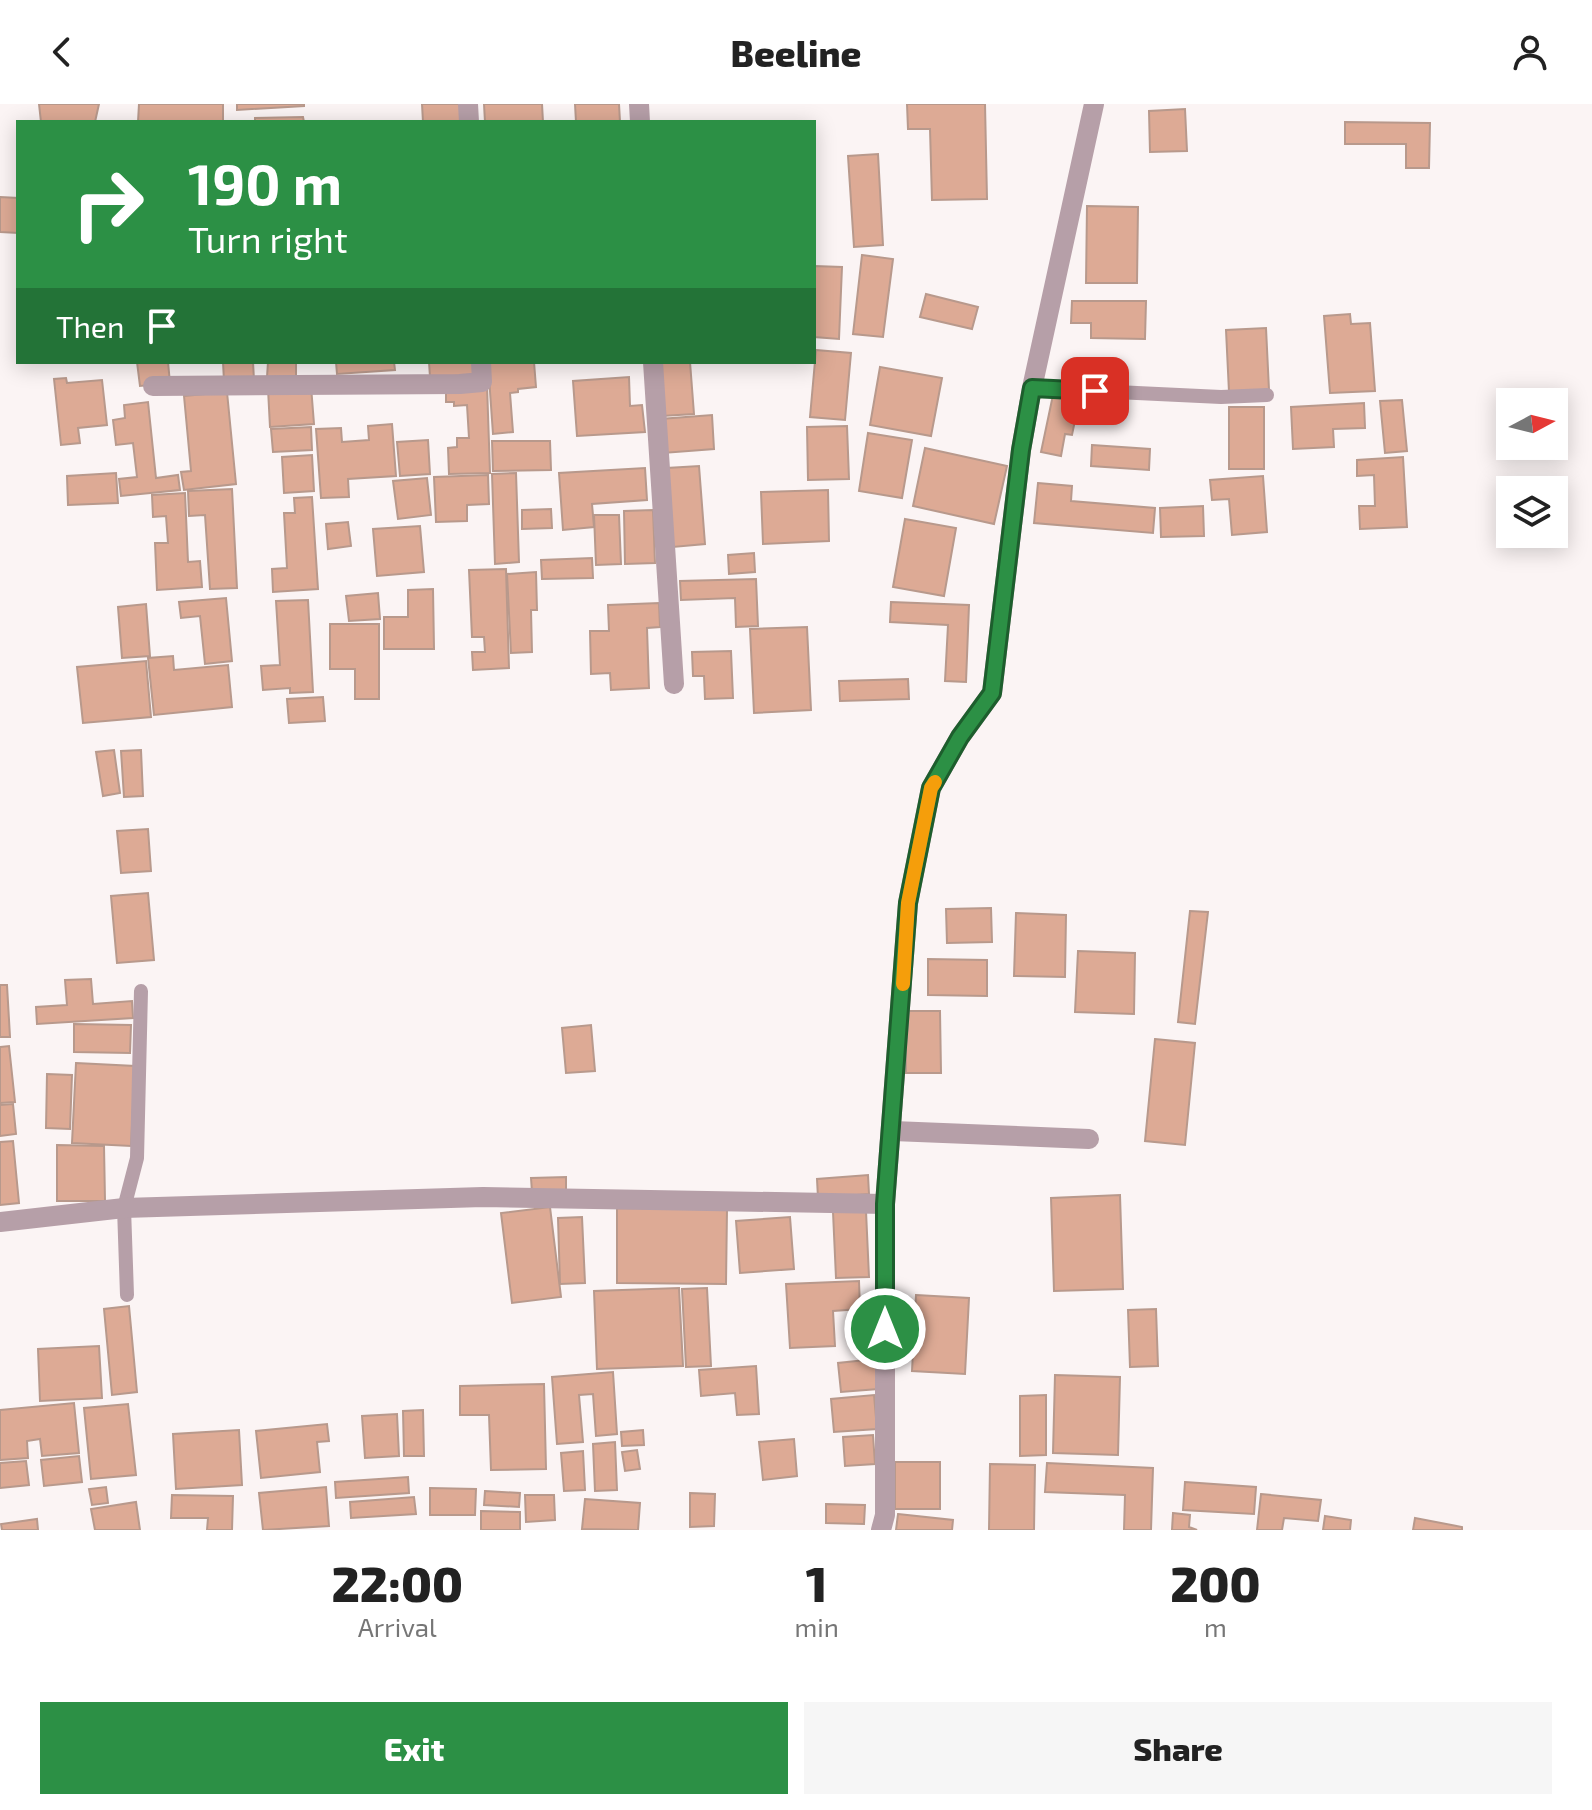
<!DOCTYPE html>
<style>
:root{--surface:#fff;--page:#f6f6f6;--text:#222;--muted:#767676;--accent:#2c9045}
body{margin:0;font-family:"Exo 2",sans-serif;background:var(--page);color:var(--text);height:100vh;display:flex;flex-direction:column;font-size:30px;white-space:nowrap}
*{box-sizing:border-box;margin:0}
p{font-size:26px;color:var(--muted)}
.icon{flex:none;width:44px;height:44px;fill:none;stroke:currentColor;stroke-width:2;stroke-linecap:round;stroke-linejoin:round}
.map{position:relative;height:1426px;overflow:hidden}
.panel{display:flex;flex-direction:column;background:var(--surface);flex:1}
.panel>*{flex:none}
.top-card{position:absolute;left:16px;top:16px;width:800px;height:244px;border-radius:0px;box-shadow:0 4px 20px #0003;background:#2c9045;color:#fff;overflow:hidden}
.needle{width:52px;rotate:83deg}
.tools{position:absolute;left:1496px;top:284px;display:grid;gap:16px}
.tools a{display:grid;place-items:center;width:72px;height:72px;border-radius:0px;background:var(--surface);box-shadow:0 4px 20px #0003;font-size:40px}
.pin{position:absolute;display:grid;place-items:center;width:68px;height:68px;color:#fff;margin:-34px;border-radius:16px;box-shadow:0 4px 12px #0006}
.me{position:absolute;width:88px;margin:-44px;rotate:0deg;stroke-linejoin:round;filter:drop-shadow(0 0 6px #0008)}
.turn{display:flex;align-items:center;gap:28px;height:168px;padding:0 40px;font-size:36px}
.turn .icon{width:104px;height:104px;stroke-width:2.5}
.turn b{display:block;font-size:56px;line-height:68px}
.then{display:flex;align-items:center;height:76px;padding:0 40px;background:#0003;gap:16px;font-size:30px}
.eta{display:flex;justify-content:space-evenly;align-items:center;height:136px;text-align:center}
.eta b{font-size:48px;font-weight:800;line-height:56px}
.action{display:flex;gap:16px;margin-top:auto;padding:16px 40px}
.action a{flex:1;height:92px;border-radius:0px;background:var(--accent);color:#fff;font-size:32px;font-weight:800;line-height:92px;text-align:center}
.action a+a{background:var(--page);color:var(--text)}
header{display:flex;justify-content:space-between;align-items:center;height:104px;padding:0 40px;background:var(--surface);font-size:36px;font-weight:800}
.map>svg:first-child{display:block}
.building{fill:#ddaa95;stroke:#b8998c;stroke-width:2}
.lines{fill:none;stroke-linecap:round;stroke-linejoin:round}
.service{stroke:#b69fa8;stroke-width:14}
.minor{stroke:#b69fa8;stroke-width:20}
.route-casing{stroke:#1d5e2d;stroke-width:20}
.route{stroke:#2c9045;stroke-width:14}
.slow{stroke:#f59e0b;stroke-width:14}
</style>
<header><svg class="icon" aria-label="back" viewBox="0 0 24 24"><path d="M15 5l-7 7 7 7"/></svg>Beeline<svg class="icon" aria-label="person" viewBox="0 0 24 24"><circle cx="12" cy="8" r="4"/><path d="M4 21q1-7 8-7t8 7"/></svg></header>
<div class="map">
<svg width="1592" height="1426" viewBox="0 0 1592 1426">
<rect width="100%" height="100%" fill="#fbf4f4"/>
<!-- building -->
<g class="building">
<polygon points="39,0 99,0 95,18 41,18"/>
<polygon points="139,0 223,0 223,18 138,18"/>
<polygon points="237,0 304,0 304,2 237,6"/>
<polygon points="422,0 460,0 461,18 423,18"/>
<polygon points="484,0 542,0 543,18 485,18"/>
<polygon points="575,0 619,0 620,18 576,18"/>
<polygon points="907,0 985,0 987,95 932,96 930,25 908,25"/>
<polygon points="1185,5 1187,47 1150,48 1149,7"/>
<polygon points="303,13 304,18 255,18 255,14"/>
<polygon points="1345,18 1430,19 1429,64 1406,64 1406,40 1345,40"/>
<polygon points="878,50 883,141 854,143 848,52"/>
<polygon points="0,93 18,94 18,129 0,128"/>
<polygon points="1087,102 1138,103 1137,179 1086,179"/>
<polygon points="862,151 893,155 883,233 853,230"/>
<polygon points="814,162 842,163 839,235 814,233"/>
<polygon points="926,190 978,203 972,225 920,213"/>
<polygon points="1072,197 1146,197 1145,235 1091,234 1091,219 1071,219"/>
<polygon points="1350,210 1351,220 1370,219 1375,287 1330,289 1324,212"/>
<polygon points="1266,224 1269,286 1229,288 1226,226"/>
<polygon points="816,246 851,249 845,316 810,313"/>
<polygon points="137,258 168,258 170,279 140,282"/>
<polygon points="223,258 253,258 254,276 224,277"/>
<polygon points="268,258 296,258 296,274 267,273"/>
<polygon points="336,258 394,258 395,266 337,270"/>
<polygon points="429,258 474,258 475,271 430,273"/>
<polygon points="534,258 536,283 518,285 518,288 510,289 513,328 493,330 488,259"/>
<polygon points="658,258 690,258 694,310 662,312"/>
<polygon points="880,263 942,274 931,332 870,321"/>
<polygon points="629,273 630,302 642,301 645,328 577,332 573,277"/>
<polygon points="66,274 67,279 102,276 107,321 78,324 80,339 61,341 54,275"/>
<polygon points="487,281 490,369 449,370 448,344 457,343 457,334 469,334 467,301 454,302 454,298 446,298 446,282"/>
<polygon points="311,282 314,320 270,323 268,285"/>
<polygon points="227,288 236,380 184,386 181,368 191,367 184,292"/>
<polygon points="1053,291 1079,297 1072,331 1065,330 1061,352 1041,348"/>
<polygon points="1402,296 1407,347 1385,349 1380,297"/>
<polygon points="148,298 156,374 178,371 180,386 121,392 119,375 137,373 133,339 116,341 113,316 125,314 124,301"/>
<polygon points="1364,299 1365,324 1333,325 1334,343 1293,345 1291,303"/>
<rect x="1229" y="303" width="35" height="62"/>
<polygon points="712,311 714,345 663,349 660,315"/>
<polygon points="392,320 396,372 348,375 349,393 321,394 316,325 341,324 342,338 369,336 368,322"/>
<polygon points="847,322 849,375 808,376 807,323"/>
<polygon points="311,323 312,346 273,348 271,325"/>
<polygon points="868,329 912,336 902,394 859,387"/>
<polygon points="428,336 430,370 400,372 397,338"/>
<polygon points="492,337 550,337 551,366 493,367"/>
<polygon points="1092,341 1150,345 1149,366 1091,362"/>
<polygon points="925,344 1007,362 994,420 913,402"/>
<polygon points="312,351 314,387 284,389 282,353"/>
<polygon points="1403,353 1407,423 1360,425 1359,402 1375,402 1374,371 1357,372 1357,356"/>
<polygon points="699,362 705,440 673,443 667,364"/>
<polygon points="645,364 647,396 592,400 594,423 563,426 559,369"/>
<polygon points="116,369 118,399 68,401 67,372"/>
<polygon points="516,369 519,458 495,460 492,370"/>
<polygon points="488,371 489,400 467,401 467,417 436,418 434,373"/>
<polygon points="1263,372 1267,428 1232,431 1229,395 1212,396 1210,376"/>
<polygon points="427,374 431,411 398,415 393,377"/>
<polygon points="1038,379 1072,382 1071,397 1155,404 1153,429 1034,419"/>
<polygon points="232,385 237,484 210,485 205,411 189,412 188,387"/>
<polygon points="828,386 829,437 763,440 761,388"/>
<polygon points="185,389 188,458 200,457 202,483 157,486 155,439 168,439 166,412 153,413 152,391"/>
<polygon points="312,393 318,485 273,488 272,465 287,464 284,409 295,409 294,394"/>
<polygon points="1203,402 1204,432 1161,433 1160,404"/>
<polygon points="551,405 552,424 522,425 522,406"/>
<polygon points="653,406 655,459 625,460 624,407"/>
<polygon points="594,411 619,411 621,460 596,461"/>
<polygon points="905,415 956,424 944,492 893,483"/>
<polygon points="348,418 351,442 328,445 326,420"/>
<polygon points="420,422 424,468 377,472 373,425"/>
<polygon points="754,449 755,468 729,470 728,451"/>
<polygon points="592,454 593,474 542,475 541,456"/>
<polygon points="506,465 509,564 473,566 472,548 485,548 484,533 472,533 469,466"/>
<polygon points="536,468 537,506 531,506 532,548 511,549 507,470"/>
<polygon points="756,475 758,522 736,523 735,494 681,496 680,477"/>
<polygon points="433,485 434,545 384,545 384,513 408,513 408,486"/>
<polygon points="378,489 380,515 349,517 346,492"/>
<polygon points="226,494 232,557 205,560 200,512 181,514 179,498"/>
<polygon points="308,496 313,588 290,589 290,584 263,586 261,562 280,561 276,497"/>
<polygon points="891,498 969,501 966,578 945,577 948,521 890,518"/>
<polygon points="659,499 660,523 647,524 649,584 611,586 610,569 591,570 590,527 609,527 608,501"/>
<polygon points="146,500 150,552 122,554 118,503"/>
<polygon points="330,520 379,520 379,595 355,595 355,565 330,565"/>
<polygon points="807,523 811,606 754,609 750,525"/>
<polygon points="731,547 733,594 705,595 704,572 693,572 692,548"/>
<polygon points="173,552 174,566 228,561 232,603 154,611 148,554"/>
<polygon points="146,557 151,613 83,619 77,563"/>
<polygon points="908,575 909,595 840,597 839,577"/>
<polygon points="323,593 325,617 289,619 287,595"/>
<polygon points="114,646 120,689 103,692 96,648"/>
<polygon points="141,646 143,692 124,693 121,647"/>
<polygon points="148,725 151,767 121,769 117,727"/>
<polygon points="148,789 154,856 117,859 111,792"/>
<polygon points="991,804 992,838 947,839 946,805"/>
<polygon points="1190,807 1208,808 1195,920 1178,918"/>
<polygon points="1016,809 1066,811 1065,873 1014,872"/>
<polygon points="1078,847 1135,849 1134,910 1075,908"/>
<polygon points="928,855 987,856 987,892 928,891"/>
<polygon points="91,875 93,900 132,897 133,914 37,920 36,903 67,901 65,876"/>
<polygon points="0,881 7,881 10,933 0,933"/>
<polygon points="906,907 940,907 941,969 906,969"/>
<polygon points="74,920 131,921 130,949 74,948"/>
<polygon points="591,921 595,967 566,969 562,924"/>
<polygon points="1155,935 1195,939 1185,1041 1145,1037"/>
<polygon points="9,942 15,998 0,999 0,943"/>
<polygon points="76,959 135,962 131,1042 72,1039"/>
<polygon points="47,970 72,971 70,1025 46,1024"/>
<polygon points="13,1000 16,1030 0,1032 0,1001"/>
<polygon points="13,1037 19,1099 0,1101 0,1038"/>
<polygon points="57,1041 104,1042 105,1097 57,1097"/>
<polygon points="868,1071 869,1090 818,1094 817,1075"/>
<polygon points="566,1073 566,1087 532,1088 531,1074"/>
<polygon points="1120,1091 1123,1185 1054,1187 1051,1094"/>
<polygon points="550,1103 561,1193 512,1199 501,1109"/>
<polygon points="617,1104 727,1105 726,1180 617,1179"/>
<polygon points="866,1107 869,1173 836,1174 833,1108"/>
<polygon points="582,1113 585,1179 560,1180 558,1114"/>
<polygon points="790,1113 794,1165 740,1169 736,1117"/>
<polygon points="859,1177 860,1205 833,1207 835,1242 790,1244 786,1180"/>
<polygon points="679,1184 683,1262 597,1265 594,1187"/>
<polygon points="707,1184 711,1262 686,1263 682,1185"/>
<polygon points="916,1191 969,1194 965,1270 912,1267"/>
<polygon points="129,1202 137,1288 112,1291 104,1205"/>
<polygon points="1156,1205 1158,1262 1130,1263 1128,1206"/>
<polygon points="99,1242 102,1294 40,1297 38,1245"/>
<polygon points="875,1255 878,1285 841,1288 838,1259"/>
<polygon points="756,1262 759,1310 737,1311 735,1289 701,1292 699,1266"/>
<polygon points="613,1268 617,1330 596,1332 593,1290 579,1291 583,1338 557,1340 552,1273"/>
<polygon points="1055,1271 1120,1273 1118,1351 1053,1349"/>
<polygon points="544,1280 546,1365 491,1366 489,1311 460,1311 460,1282"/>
<polygon points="874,1291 877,1325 834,1328 831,1295"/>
<polygon points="1046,1291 1046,1351 1020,1352 1020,1292"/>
<polygon points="74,1299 79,1349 42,1352 40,1335 27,1337 28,1354 0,1356 0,1306"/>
<polygon points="128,1300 136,1371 91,1375 84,1304"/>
<polygon points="423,1306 424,1352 404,1352 403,1307"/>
<polygon points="397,1310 399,1352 365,1354 362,1312"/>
<polygon points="327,1320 329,1337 317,1338 320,1368 261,1374 256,1327"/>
<polygon points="239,1326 242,1381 176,1385 173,1330"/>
<polygon points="643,1326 644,1341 622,1342 621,1328"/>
<polygon points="873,1331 875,1360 845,1362 843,1333"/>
<polygon points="794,1335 797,1372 763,1376 759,1338"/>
<polygon points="615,1338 617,1386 595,1387 593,1340"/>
<polygon points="637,1346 640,1365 625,1367 622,1348"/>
<polygon points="583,1347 585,1386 564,1387 561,1349"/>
<polygon points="79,1352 82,1378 44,1382 41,1356"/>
<polygon points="26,1357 29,1381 0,1384 0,1359"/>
<rect x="895" y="1358" width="45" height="47"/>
<polygon points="1047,1359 1153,1364 1151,1426 1124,1426 1125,1391 1045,1388"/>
<polygon points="990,1360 1035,1361 1034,1426 989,1426"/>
<polygon points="408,1373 409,1389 336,1394 335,1378"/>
<polygon points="1185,1378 1256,1383 1254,1410 1183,1406"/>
<polygon points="106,1383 108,1399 92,1401 89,1385"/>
<polygon points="326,1383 329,1422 263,1426 259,1389"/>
<polygon points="430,1384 476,1385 475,1411 430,1411"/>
<polygon points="485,1387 520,1389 519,1403 484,1401"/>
<polygon points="690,1389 715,1390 714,1422 690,1423"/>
<polygon points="1261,1390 1321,1396 1318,1417 1284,1414 1282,1426 1257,1426"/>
<polygon points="172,1391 233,1392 232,1426 207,1426 208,1414 171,1414"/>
<polygon points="525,1391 554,1391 555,1416 526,1418"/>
<polygon points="414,1393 416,1410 351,1414 350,1398"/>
<polygon points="585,1395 640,1399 638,1426 582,1425"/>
<polygon points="136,1398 140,1426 95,1426 91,1405"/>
<polygon points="826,1400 865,1401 864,1420 826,1419"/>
<polygon points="481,1407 520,1408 520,1426 481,1426"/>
<polygon points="1173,1409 1190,1411 1189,1423 1197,1426 1172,1426"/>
<polygon points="898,1410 953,1416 952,1426 896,1426"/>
<polygon points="1325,1412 1351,1416 1350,1426 1323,1426"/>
<polygon points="1415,1414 1462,1423 1462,1426 1413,1426"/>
<polygon points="37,1415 38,1426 2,1426 1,1420"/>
</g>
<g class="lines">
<!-- service -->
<g class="service">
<polyline points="1032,284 1221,293 1267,291"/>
<polyline points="127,1191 124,1104 137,1054 141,887"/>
</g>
<!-- minor -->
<g class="minor">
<polyline points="468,0 469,18"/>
<polyline points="639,0 640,18"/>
<polyline points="653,258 674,580"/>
<polyline points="153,282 460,280 482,278 481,258"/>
<polyline points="893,1027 1089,1035"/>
<polyline points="0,1118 124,1104 483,1093 885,1100"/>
<polyline points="881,1426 885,1411 885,1100 908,799 931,684 960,633 992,589 1021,346 1032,284 1094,0"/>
</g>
</g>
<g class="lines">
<defs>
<polyline id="route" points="885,1225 885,1100 908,799 931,684 960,633 992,589 1021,346 1032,284 1095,287"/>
</defs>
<!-- route casing -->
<use href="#route" class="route-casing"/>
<!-- route -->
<use href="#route" class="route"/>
<!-- slow -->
<polyline class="slow" points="903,880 908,799 931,684 935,678"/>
</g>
</svg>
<div class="tools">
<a><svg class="needle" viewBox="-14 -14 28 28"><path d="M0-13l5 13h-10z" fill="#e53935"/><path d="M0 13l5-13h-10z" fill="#767676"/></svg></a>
<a><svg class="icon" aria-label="layers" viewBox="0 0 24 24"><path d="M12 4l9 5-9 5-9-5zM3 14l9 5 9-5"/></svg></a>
</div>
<div class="pin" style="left:1095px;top:287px;background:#d93025"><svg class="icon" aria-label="arrive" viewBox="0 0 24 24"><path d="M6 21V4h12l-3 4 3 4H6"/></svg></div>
<svg class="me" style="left:885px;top:1225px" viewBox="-20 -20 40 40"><circle r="17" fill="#2c9045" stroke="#fff" stroke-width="3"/><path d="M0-11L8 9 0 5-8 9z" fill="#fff"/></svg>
<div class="top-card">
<div class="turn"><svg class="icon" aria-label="right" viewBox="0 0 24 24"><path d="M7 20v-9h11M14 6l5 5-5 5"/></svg><div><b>190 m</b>Turn right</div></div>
<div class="then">Then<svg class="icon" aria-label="arrive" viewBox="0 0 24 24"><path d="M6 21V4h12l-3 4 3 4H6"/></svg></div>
</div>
</div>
<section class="panel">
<div class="eta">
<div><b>22:00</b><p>Arrival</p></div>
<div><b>1</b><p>min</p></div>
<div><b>200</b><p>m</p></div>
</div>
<div class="action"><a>Exit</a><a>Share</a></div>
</section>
